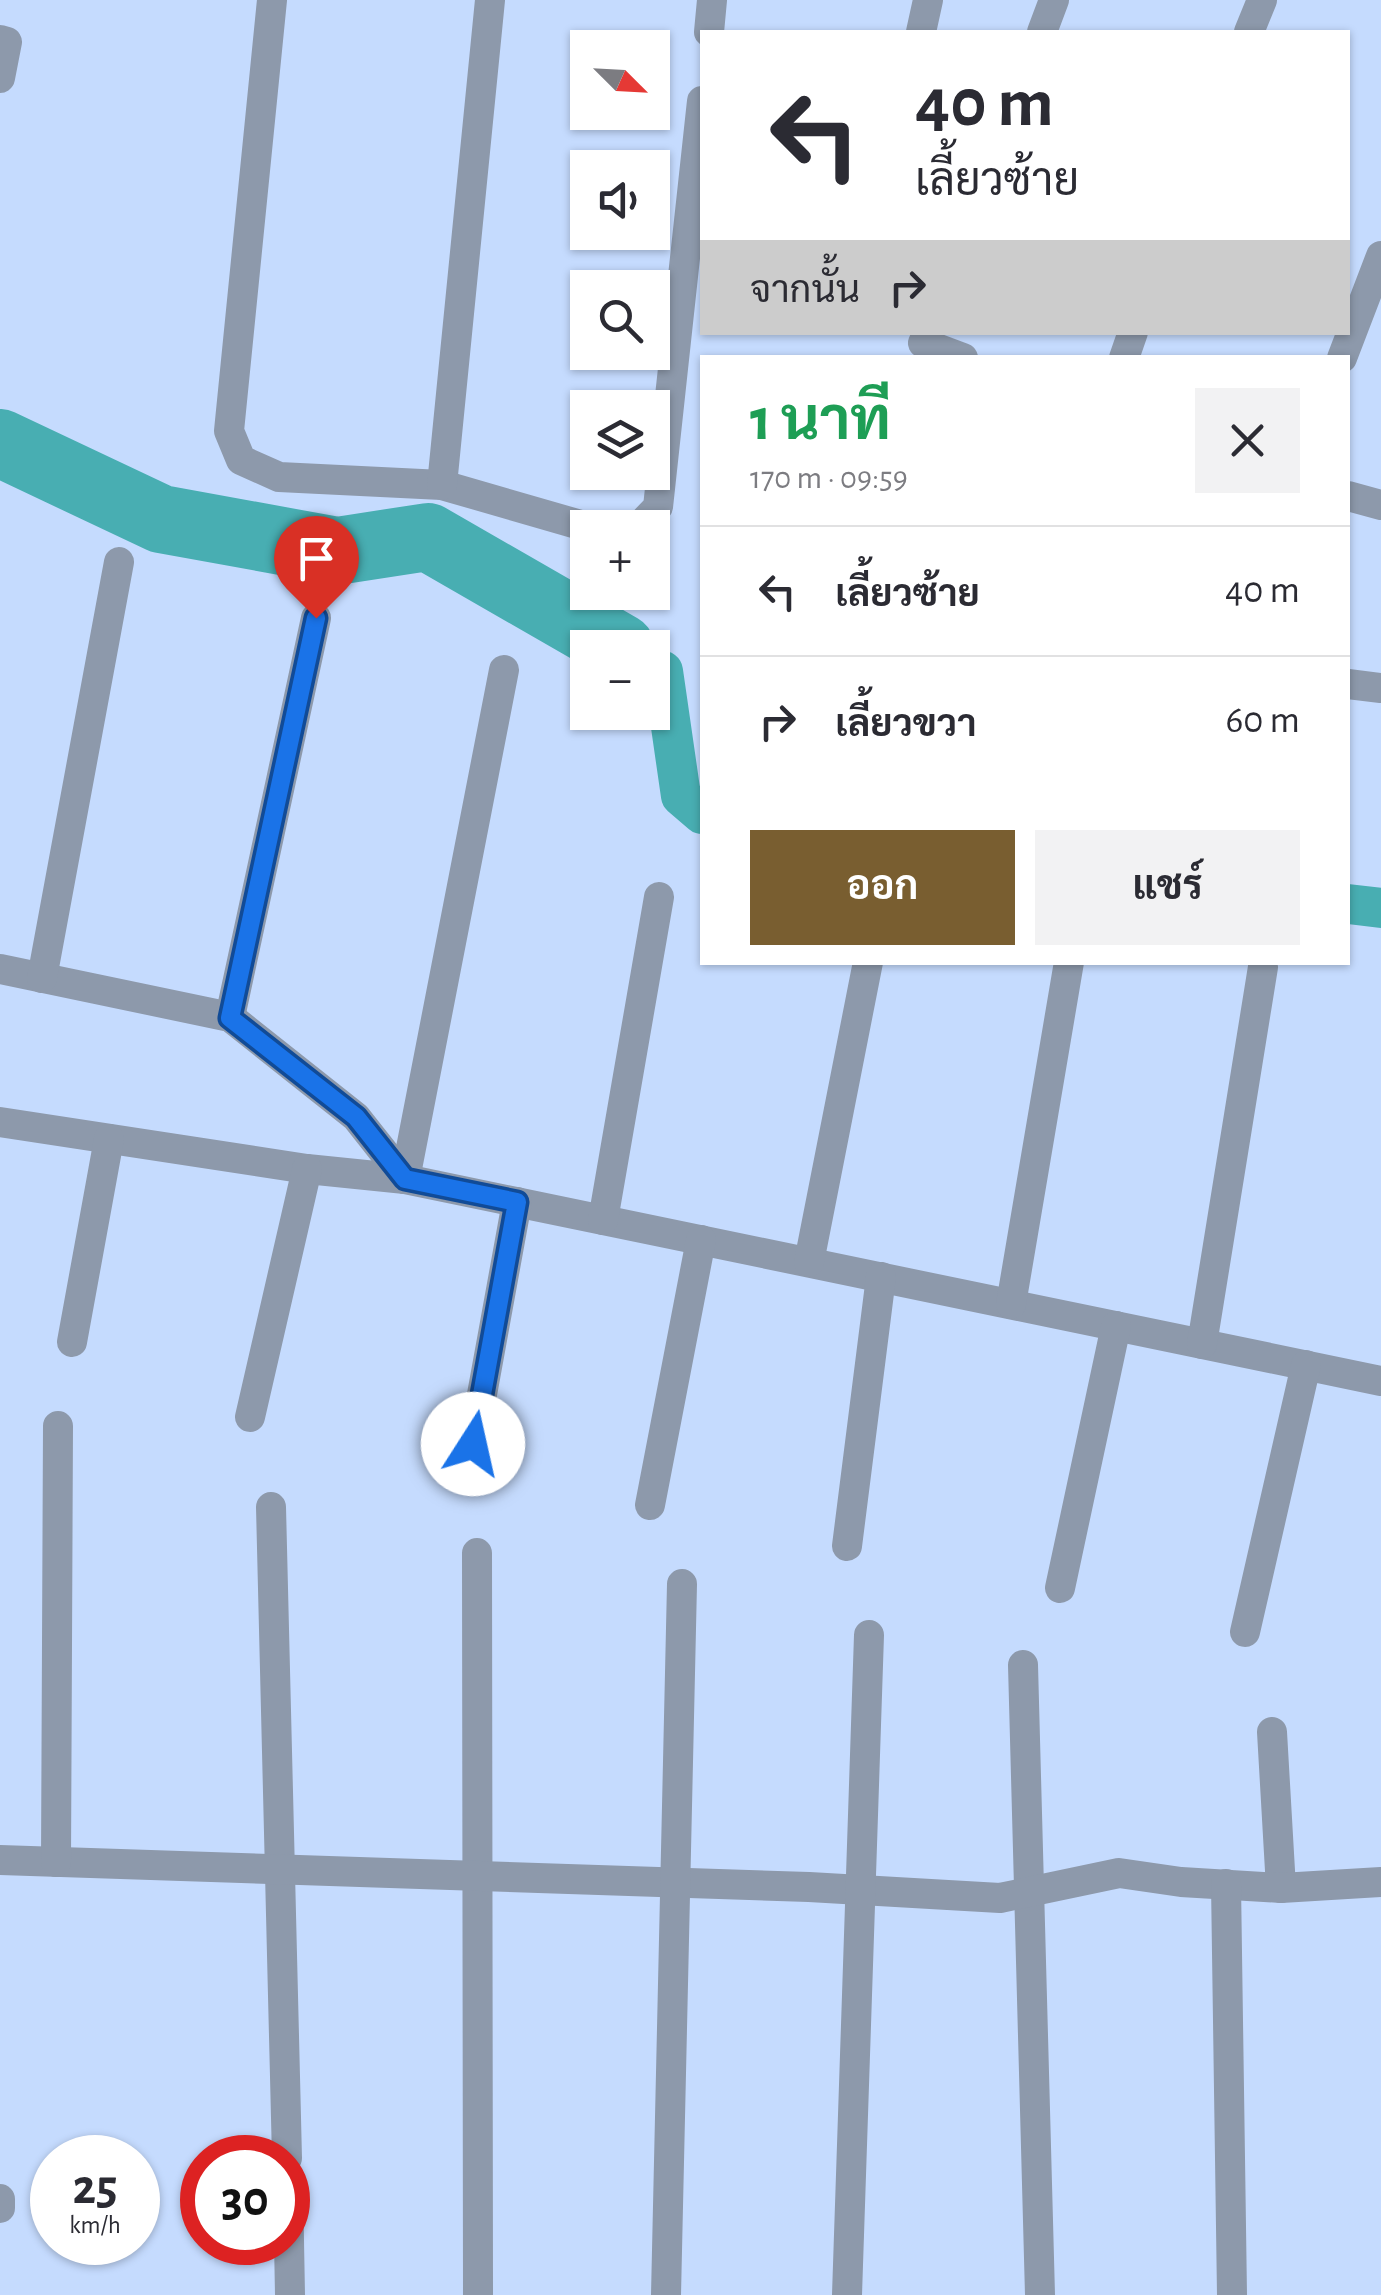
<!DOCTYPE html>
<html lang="th">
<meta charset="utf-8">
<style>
:root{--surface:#fff;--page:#f2f2f3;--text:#2b2b33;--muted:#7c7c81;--line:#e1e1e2;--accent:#795e30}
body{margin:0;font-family:"Alegreya Sans",Sarabun,sans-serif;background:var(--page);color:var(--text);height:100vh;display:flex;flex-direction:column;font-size:38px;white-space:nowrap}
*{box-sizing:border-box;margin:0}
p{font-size:32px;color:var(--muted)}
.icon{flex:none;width:55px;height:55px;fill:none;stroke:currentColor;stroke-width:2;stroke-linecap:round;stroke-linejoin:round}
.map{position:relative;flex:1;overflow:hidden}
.sheet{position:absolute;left:700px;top:355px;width:650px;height:610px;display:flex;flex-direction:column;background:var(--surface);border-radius:0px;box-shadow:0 2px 8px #0004}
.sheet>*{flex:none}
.banner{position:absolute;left:700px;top:30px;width:650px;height:305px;border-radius:0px;box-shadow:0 2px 8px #0004;background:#fff;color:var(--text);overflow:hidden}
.needle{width:65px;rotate:114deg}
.controls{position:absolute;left:570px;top:30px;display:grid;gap:20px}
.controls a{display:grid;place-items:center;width:100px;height:100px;border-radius:0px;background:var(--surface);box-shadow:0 2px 8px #0004;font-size:50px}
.speed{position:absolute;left:30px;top:2135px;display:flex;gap:20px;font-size:50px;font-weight:700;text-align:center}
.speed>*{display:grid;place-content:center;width:130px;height:130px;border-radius:50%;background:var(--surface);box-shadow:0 2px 8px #0004;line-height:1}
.speed small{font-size:25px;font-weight:400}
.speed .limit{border:15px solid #d22;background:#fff;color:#111}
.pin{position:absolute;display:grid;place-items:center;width:85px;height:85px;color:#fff;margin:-102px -42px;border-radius:50% 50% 50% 0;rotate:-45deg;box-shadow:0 0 10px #0007}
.pin .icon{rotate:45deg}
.me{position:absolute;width:110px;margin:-55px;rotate:10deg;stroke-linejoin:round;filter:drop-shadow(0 0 8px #0008)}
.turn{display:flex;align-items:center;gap:35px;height:210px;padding:0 50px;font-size:45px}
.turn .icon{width:130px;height:130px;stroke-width:2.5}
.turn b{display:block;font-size:70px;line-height:85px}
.then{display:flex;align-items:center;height:95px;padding:0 50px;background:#0003;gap:20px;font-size:38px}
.round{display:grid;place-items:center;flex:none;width:105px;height:105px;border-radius:0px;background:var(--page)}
.headline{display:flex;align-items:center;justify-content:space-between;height:170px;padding:0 50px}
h1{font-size:60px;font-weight:700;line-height:75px;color:#1e9e55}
.action{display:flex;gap:20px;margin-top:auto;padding:20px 50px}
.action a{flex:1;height:115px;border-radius:0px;background:var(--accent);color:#fff;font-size:40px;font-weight:700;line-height:115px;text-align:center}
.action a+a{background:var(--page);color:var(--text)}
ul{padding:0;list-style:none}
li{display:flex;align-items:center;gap:30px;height:130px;padding:0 50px;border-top:2px solid var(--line)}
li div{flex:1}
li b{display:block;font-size:38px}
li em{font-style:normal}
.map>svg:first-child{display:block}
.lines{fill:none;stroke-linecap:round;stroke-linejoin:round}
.canal{stroke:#48aeb2;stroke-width:40}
.river{stroke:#48aeb2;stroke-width:68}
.street{stroke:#8d99ab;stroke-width:30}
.route-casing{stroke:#114b97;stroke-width:25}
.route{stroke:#1a73e8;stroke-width:18}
</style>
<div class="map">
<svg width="1381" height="2295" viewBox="0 0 1381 2295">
<rect width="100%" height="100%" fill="#c5dbfe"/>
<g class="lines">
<!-- canal -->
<g class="canal">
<polyline points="663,671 681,796 702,814"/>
<polyline points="1348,904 1381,908"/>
</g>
<!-- river -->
<polyline class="river" points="0,443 161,519 337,551 428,537 621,648"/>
<!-- street -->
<g class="street">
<polyline points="272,0 229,431 241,460 279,477 442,485 591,528"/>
<polyline points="709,32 712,0"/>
<polyline points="921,32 928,0"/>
<polyline points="1042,32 1054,0"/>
<polyline points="1249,32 1262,0"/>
<polyline points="0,40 7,42 0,78"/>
<polyline points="923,343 963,358"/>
<polyline points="1124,358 1133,332"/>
<polyline points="1342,358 1381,256"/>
<polyline points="442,485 490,0"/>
<polyline points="1348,496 1381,505"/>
<polyline points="638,528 658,507 702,101"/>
<polyline points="1348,684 1381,688"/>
<polyline points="0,969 230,1017 356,1117 405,1179"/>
<polyline points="42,978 119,562"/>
<polyline points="230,1017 316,618"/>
<polyline points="0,1122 307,1169 405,1179 1381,1381"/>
<polyline points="405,1179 504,670"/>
<polyline points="603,1220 659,897"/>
<polyline points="809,1262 868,962"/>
<polyline points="1011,1304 1069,962"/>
<polyline points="72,1342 109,1139"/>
<polyline points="1202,1344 1263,967"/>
<polyline points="250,1417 307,1169"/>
<polyline points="473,1444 517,1202"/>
<polyline points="650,1505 701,1240"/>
<polyline points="271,1507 287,2158"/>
<polyline points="847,1546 881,1277"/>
<polyline points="477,1553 478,2295"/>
<polyline points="1060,1588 1116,1326"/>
<polyline points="1245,1632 1306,1365"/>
<polyline points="1023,1665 1040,2295"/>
<polyline points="1272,1732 1281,1888"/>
<polyline points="0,1860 809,1887 1000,1898 1119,1873 1181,1882 1281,1888 1381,1882"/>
<polyline points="56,1862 58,1426"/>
<polyline points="1226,1884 1232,2295"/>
<polyline points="288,2186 290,2295"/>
<polyline points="0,2199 0,2208"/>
<polyline points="666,2295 682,1584"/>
<polyline points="847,2295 869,1635"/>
</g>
</g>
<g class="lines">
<defs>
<polyline id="route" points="316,618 230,1018 356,1117 405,1179 517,1202 473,1444"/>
</defs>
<!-- route casing -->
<use href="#route" class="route-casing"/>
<!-- route -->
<use href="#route" class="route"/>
</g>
</svg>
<div class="controls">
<a><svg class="needle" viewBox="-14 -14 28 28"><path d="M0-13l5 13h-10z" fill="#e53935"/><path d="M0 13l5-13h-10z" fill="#7c7c81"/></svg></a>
<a><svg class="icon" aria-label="sound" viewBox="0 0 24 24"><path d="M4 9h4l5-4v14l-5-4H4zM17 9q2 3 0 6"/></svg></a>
<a><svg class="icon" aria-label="search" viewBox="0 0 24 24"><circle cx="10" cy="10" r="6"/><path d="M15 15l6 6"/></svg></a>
<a><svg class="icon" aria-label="layers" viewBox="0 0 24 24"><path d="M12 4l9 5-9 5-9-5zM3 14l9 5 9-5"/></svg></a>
<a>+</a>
<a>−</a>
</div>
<div class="speed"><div>25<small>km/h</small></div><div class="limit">30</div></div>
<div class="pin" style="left:316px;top:618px;background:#d93025"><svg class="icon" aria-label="arrive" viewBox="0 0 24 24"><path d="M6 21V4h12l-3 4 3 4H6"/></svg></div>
<svg class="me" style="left:473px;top:1444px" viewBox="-20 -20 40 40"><circle r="19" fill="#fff"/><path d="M0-13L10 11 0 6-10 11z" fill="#1a73e8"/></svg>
<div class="banner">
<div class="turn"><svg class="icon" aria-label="left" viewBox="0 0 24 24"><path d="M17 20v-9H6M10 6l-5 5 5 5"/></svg><div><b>40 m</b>เลี้ยวซ้าย</div></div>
<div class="then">จากนั้น<svg class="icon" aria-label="right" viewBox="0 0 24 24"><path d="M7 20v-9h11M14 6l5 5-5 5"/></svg></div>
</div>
<section class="sheet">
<div class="headline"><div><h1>1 นาที</h1><p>170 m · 09:59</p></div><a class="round"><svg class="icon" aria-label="close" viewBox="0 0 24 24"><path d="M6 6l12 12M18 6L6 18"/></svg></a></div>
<ul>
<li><svg class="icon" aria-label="left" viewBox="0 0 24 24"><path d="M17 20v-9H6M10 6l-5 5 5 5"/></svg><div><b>เลี้ยวซ้าย</b></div><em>40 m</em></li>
<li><svg class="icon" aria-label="right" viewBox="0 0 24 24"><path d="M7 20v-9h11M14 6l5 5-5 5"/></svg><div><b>เลี้ยวขวา</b></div><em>60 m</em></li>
</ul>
<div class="action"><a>ออก</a><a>แชร์</a></div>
</section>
</div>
